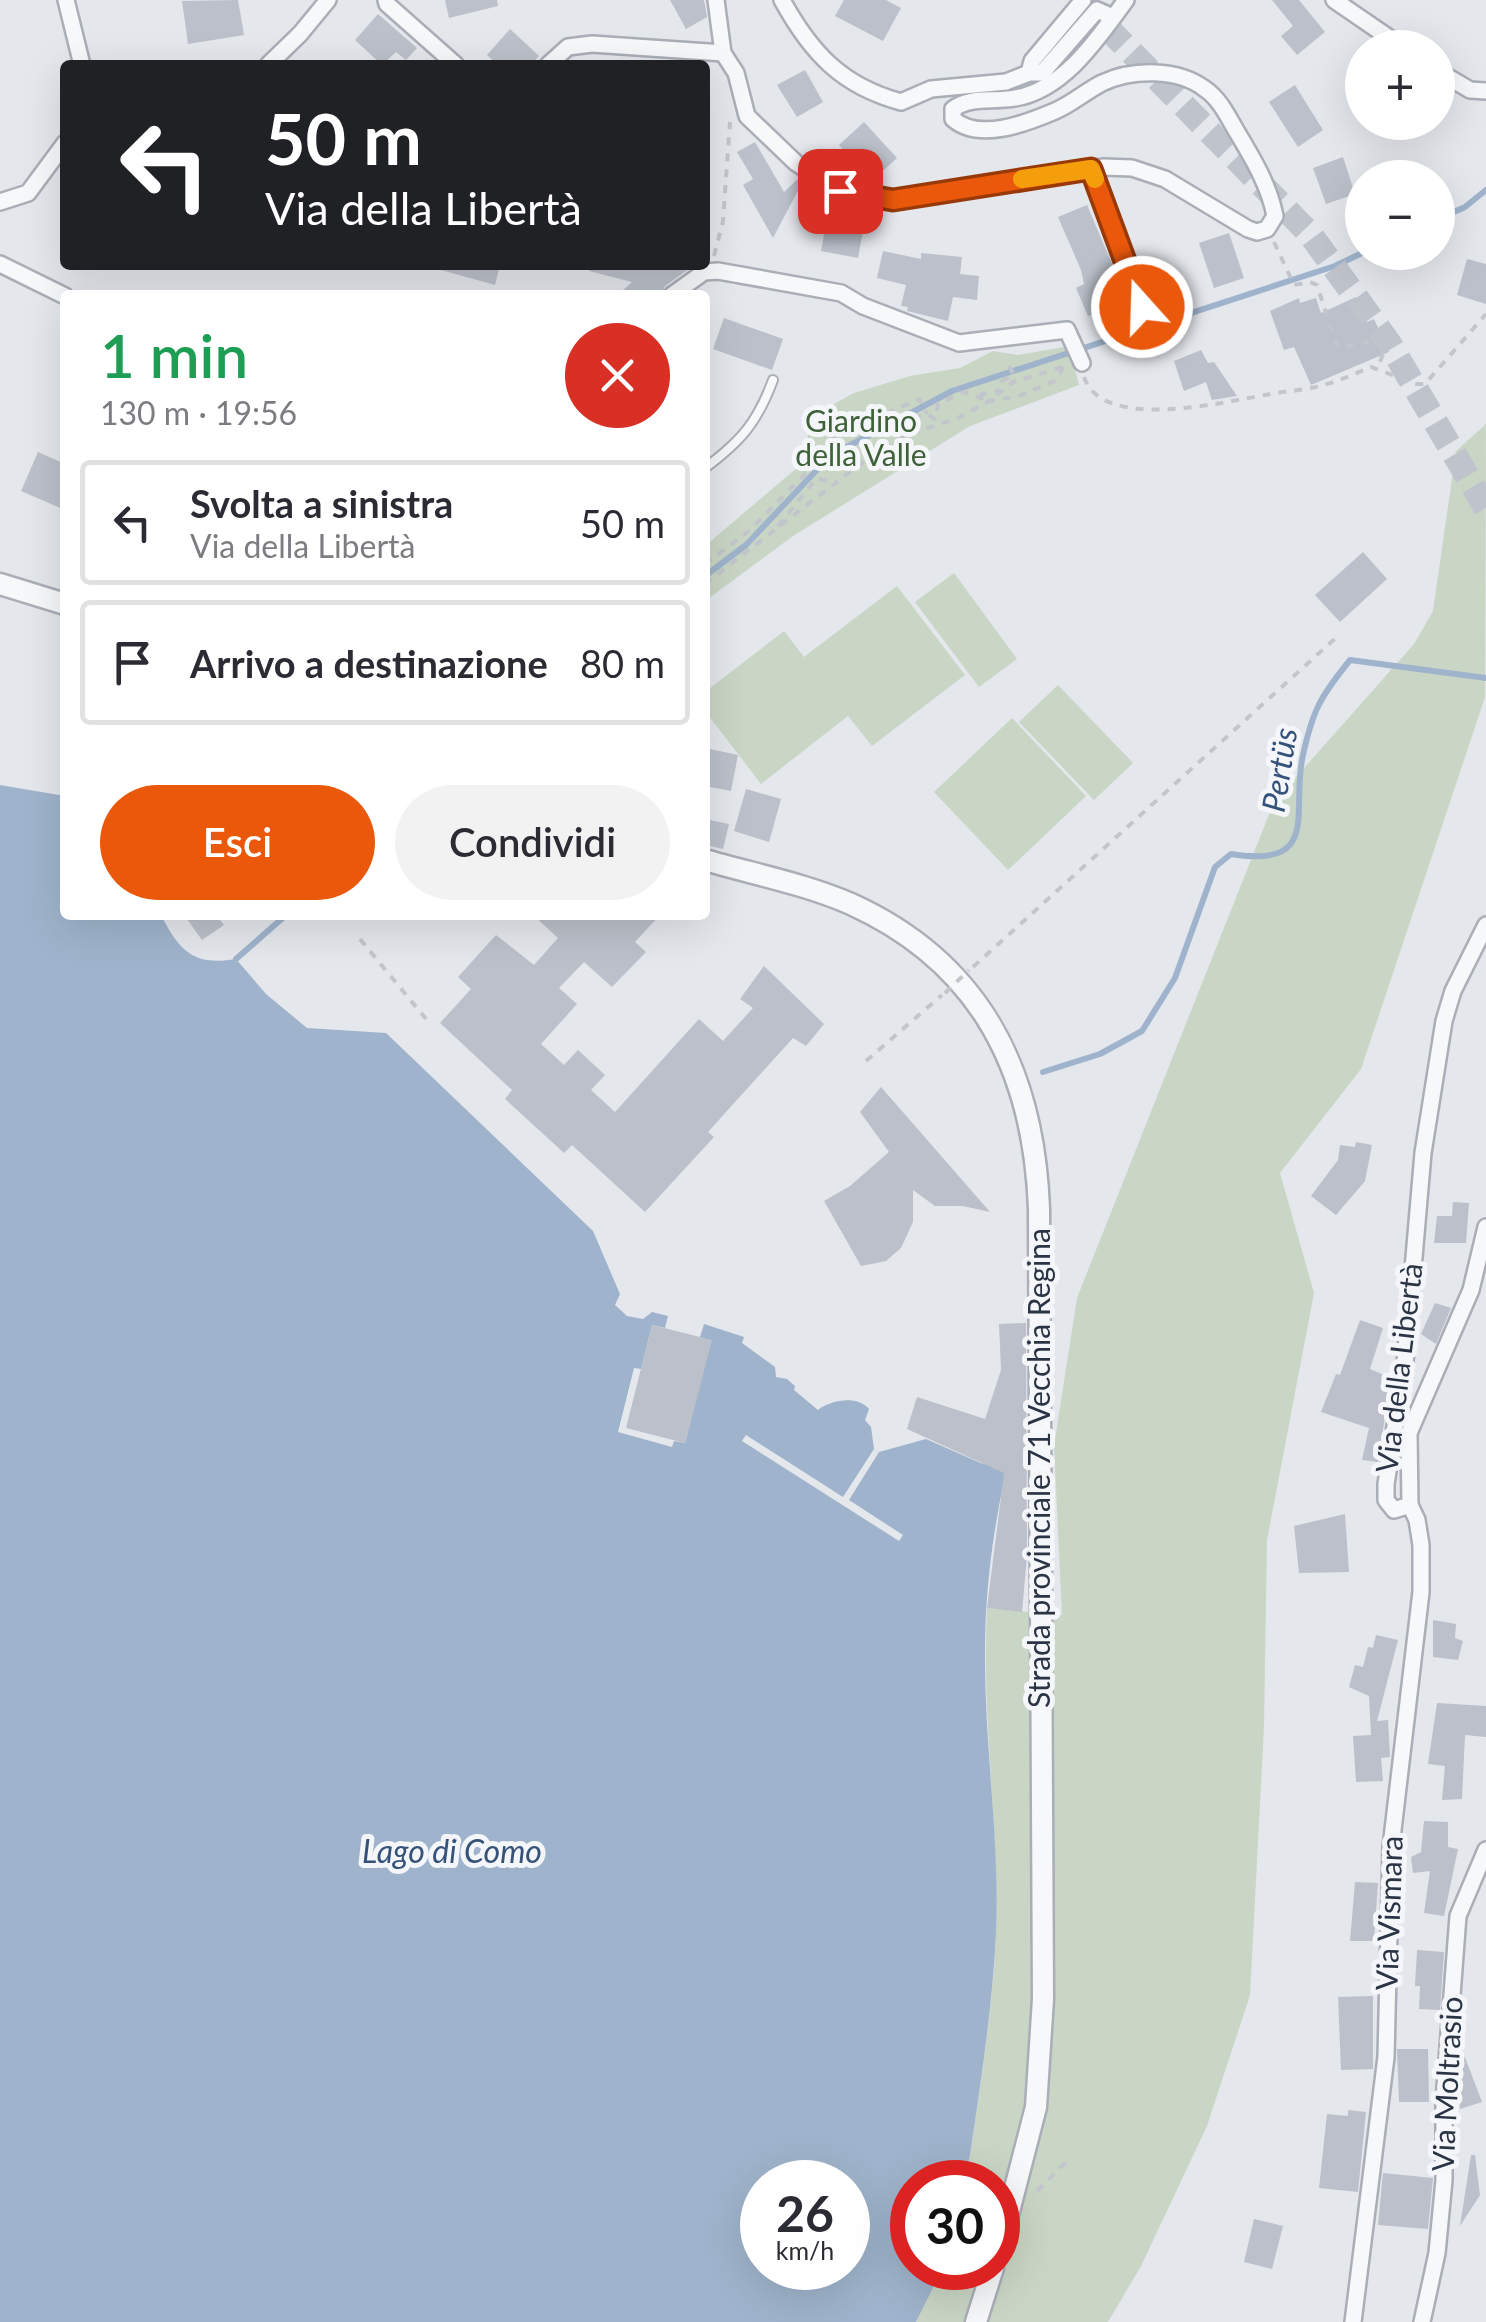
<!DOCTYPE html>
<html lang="it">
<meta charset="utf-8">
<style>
:root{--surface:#fff;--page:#f2f2f3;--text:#2b2b33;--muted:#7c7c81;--line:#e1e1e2;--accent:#ea580c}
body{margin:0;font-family:Lato,sans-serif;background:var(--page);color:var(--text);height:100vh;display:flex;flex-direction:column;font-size:38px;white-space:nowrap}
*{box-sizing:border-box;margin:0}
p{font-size:32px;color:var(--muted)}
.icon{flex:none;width:55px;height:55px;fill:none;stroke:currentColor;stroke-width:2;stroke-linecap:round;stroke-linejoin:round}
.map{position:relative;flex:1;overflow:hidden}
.details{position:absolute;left:60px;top:290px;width:650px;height:630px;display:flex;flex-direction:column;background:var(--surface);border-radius:10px;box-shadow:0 10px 40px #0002}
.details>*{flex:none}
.hud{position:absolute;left:60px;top:60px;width:650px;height:210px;border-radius:10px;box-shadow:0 10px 40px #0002;background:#202124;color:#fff;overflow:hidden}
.buttons{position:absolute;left:1345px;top:30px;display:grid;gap:20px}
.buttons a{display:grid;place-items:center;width:110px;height:110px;border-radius:50%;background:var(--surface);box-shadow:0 10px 40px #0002;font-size:50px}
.speed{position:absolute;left:740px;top:2160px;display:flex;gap:20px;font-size:50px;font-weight:700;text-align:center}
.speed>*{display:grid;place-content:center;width:130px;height:130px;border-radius:50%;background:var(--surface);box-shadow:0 10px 40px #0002;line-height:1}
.speed small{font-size:25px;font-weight:400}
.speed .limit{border:15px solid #d22;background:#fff;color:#111}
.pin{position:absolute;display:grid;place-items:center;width:85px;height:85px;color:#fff;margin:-42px;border-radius:20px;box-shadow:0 5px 15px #0006}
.me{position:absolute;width:110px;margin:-55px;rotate:340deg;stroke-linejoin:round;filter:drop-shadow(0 0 8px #0008)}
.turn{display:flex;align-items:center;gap:35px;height:210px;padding:0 40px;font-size:45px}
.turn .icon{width:130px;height:130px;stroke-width:2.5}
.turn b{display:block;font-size:70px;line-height:85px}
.round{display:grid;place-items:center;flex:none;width:105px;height:105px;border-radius:52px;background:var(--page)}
.headline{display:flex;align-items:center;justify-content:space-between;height:170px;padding:0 40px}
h1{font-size:60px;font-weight:600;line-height:75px;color:#1e9e55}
.button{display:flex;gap:20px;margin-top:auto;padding:20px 40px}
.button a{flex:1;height:115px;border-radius:60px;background:var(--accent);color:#fff;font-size:40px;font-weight:600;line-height:115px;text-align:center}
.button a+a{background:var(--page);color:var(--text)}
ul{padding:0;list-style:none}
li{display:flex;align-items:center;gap:30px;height:125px;margin:0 20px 15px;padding:0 20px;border:5px solid var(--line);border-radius:10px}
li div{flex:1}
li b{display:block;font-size:38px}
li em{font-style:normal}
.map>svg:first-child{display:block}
.green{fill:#c9d6c5}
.water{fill:#9fb4cc;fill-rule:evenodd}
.pier{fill:#e4e7ec}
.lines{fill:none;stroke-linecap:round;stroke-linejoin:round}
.stream{stroke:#9fb4cc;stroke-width:6}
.building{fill:#bbc0ca}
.trunk-tunnel{stroke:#bfc3cb;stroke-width:25;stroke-dasharray:25 12;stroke-linecap:butt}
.service-casing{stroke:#a9aeb7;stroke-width:12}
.minor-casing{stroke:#a9aeb7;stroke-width:20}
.tertiary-casing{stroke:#a9aeb7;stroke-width:25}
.path{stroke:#c2c5cb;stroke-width:4;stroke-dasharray:8 8;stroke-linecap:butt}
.service{stroke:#f7f8fa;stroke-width:8}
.minor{stroke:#f7f8fa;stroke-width:15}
.tertiary{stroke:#f7f8fa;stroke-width:20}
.path-bridge{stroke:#c2c5cb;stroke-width:4;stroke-dasharray:8 8;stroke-linecap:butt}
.route-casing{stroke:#983908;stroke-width:25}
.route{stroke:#ea580c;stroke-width:18}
.slow{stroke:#f59e0b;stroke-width:18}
.labels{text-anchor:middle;stroke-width:10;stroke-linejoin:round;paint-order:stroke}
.park-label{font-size:30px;fill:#3f6138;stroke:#f4f6f9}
.street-label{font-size:30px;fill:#2b3445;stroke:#f4f6f9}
.water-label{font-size:32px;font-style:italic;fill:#34527a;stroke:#f4f6f9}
</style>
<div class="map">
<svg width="1486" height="2322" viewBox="0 0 1486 2322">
<rect width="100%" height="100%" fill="#e4e7ec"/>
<!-- green -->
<g class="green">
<polygon points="1069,346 1079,385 970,426 793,536 705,601 705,546 805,461 810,417 854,393 910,376 960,368 993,351 1018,355"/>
<path d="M1486 424 1485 697 1361 1069 1280 1173 1314 1293 1267 1540 1264 1727 1250 1995 1207 2126 1141 2266 1108 2322H916L943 2268H998V2182H966C978 2100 993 2014 996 1931 999 1823 981 1716 987 1608L1062 1615 1054 1446 1077 1298 1274 802 1414 644 1433 611 1456 451Z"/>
<polygon points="954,573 1017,659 979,687 915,602"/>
<polygon points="897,586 965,675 872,746 848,716 761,784 705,711 705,692 784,631 804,657"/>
<polygon points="1058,685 1133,763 1094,800 1019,722"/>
<polygon points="1012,718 1086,796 1008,870 934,792"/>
</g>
<!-- water -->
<path class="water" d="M0 785 65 796V915H161C180 952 194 966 236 959L266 994 307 1028 386 1033 593 1231 620 1294 615 1305 627 1316 643 1319 652 1312 668 1316 665 1328 652 1325 641 1369 634 1368 618 1432 672 1447 674 1441 685 1443 711 1341 700 1337 704 1324 744 1337 742 1343 775 1367 776 1377 787 1379 795 1386 794 1390 818 1410C831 1400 857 1395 869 1409L865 1420 871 1427 874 1449 879 1452 926 1439 983 1464 994 1432 1014 1440C996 1507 985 1581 985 1651 984 1745 1000 1838 996 1933 992 2016 978 2100 966 2182H912V2268H943L916 2322H0ZM762 2182H848V2268H762Z"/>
<!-- pier -->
<polygon class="pier" points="746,1435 843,1497 874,1449 879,1452 849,1500 903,1535 899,1541 742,1441"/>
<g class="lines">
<!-- stream -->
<g class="stream">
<polyline points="1438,219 1465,207 1486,190"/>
<polyline points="705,576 746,545 830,456 952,391 1335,266 1364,252"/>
<polyline points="236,959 286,915"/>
<path d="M1043 1072 1100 1054 1142 1031 1175 978 1215 867 1231 854C1323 869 1290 810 1303 755 1313 709 1321 696 1350 660L1486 678"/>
</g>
</g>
<!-- building -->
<g class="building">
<polygon points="238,0 244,35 188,44 182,1"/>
<polygon points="445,0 497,0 498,6 449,18"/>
<polygon points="670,0 704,0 707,17 686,29"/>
<polygon points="844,0 886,0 901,8 883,41 835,16"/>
<polygon points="1272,0 1299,0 1325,32 1297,55 1281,36 1293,26"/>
<polygon points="378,14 417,48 406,60 396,52 382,65 355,40"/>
<polygon points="510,29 539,56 530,65 498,65 487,55"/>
<polygon points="805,70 823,102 797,117 777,85"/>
<polygon points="1295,85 1323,130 1298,147 1269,102"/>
<polygon points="864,122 897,158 872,181 839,145"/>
<polygon points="755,142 784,192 799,178 803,181 773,238 743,185 753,179 737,152"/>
<polygon points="1343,157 1355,194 1326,204 1313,168"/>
<polygon points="1087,205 1127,299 1088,316 1076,288 1084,284 1081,270 1058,217"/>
<polygon points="828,213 865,220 858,258 821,251"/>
<polygon points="1229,233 1244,278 1214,288 1199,243"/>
<polygon points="883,251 921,259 921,253 962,257 960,274 979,276 977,300 953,297 948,321 907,311 908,307 901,306 906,285 877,278"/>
<polygon points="1467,259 1486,264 1486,304 1457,295"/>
<polygon points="441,265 500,265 495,285 441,270"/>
<polygon points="589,265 694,265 665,286 661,295 618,295 632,282 589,271"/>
<polygon points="1356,297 1367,322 1374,319 1389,352 1311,385 1294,347 1284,350 1270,311 1299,298 1300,303 1316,298 1321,313"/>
<polygon points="724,318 783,339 772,370 713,349"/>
<polygon points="1201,350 1208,363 1214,362 1237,396 1212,400 1206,382 1184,391 1174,361"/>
<polygon points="38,452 65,464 65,510 21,491"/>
<polygon points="1363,552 1387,579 1340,622 1315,595"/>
<polygon points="705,748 738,755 731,791 705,786"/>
<polygon points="746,789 781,799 769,842 734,831"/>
<polygon points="705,819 729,824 723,849 705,845"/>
<polygon points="184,915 216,915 224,925 202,940"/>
<polygon points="533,915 660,915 635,942 646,952 612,987 584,962 559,988 577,1004 541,1044 564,1065 578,1050 605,1075 591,1090 615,1112 699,1019 723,1041 753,1008 740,999 764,966 824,1024 806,1046 793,1038 708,1132 714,1137 645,1212 572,1145 564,1153 505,1099 512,1090 440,1023 471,989 458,977 496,935 534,965 558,938"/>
<polygon points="881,1087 990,1212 963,1206 935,1206 913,1190 913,1222 901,1248 886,1261 861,1266 824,1201 850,1186 889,1152 860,1112"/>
<polygon points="1356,1142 1372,1145 1365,1181 1336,1215 1311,1196 1338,1160 1340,1145 1355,1147"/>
<polygon points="1453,1202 1469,1203 1466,1243 1434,1243 1437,1216 1452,1216"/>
<polygon points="1435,1303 1451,1308 1436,1344 1421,1334"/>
<polygon points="1360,1320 1383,1328 1370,1369 1391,1378 1378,1462 1362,1460 1369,1428 1321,1412 1336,1374 1340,1375"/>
<polygon points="1026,1323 1027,1556 1022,1612 987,1608 1004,1473 907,1429 917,1397 985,1419 1001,1370 999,1324"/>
<polygon points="652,1325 712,1340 685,1443 626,1428"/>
<polygon points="1345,1514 1349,1572 1299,1573 1294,1526"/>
<polygon points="1433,1620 1456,1624 1455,1638 1463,1641 1458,1660 1433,1657"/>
<polygon points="1376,1635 1398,1640 1377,1721 1388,1720 1390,1757 1381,1758 1383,1781 1356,1782 1353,1736 1371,1735 1369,1696 1349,1687 1355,1665 1363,1667 1368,1647 1373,1648"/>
<polygon points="1437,1703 1486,1706 1486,1737 1465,1735 1462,1799 1442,1800 1445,1766 1428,1764"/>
<polygon points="1424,1821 1448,1822 1448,1847 1458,1849 1444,1916 1424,1913 1430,1871 1413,1873 1411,1857 1421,1852"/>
<polygon points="1355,1882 1378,1883 1374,1941 1350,1941"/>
<polygon points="1417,1950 1444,1952 1440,2010 1419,2009 1420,1986 1415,1986"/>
<polygon points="1373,1996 1373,2069 1341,2070 1338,1997"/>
<polygon points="1460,2044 1482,2102 1460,2109 1458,2068"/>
<polygon points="1397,2049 1428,2049 1429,2102 1399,2102"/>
<polygon points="1348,2110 1366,2112 1358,2192 1319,2188 1327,2114 1348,2116"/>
<polygon points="1471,2155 1475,2155 1480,2195 1460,2226"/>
<polygon points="1383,2173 1433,2178 1428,2229 1378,2225"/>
<polygon points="1254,2219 1283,2226 1272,2269 1244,2262"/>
</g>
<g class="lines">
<!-- trunk-tunnel -->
<polyline class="trunk-tunnel" points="1080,0 1310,234 1389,343 1486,508"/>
<defs>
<path id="service" d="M705 468C741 441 757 423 773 380"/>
<g id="minor">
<polyline points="66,0 82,65"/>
<polyline points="386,0 387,4 456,65"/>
<polyline points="716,0 723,53"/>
<path d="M782 0C811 53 842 86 901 102L931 89 1006 82 1029 73H1042L1097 10 1113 17"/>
<polyline points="1334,0 1404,48"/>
<polyline points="268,65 300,34 328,0"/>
<path d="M548 65 568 47 592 44 723 53 736 73 747 116 796 163 840 191 893 201 1055 173 1104 167 1132 168 1165 179 1248 229 1257 232 1267 229 1275 216C1269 185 1253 159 1237 132 1228 117 1220 99 1205 89 1178 68 1132 69 1102 83 1086 91 1072 104 1055 111 1027 123 979 142 953 119V109C970 96 994 102 1015 98 1064 90 1098 38 1126 0"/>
<polyline points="1438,71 1470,90 1486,91"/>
<polyline points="1029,73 1032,61 1083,0"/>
<polyline points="1091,169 1142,307"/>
<polyline points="0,202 28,193 65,143"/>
<polyline points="0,264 65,296"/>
<polyline points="672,295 704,272 718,271 841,293 863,306 959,343 1067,330 1082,363"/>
<polyline points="1486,925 1453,991 1444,1021 1423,1153 1405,1362 1386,1484 1386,1500 1394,1510 1410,1505 1409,1433 1471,1290 1486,1227"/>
<polyline points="1353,2322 1386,2057 1391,1847 1421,1592 1421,1545 1417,1520 1410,1505"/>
<polyline points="1422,2322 1437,2253 1444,2180 1444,2100 1458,1916 1486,1850"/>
</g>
<g id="tertiary">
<polyline points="0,584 65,604"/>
<path d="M705 860C753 874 805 884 851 904 981 963 1034 1071 1039 1209L1043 1999 1036 2107 998 2254"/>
<polyline points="976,2322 993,2268"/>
</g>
</defs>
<!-- service casing -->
<use href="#service" class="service-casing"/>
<!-- minor casing -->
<use href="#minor" class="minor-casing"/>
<!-- tertiary casing -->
<use href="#tertiary" class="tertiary-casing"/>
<!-- path -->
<g class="path">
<polyline points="1274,242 1294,285 1310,282 1317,285 1336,344 1341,347 1378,340 1383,354 1378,367"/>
<polyline points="714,256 723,221 730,122"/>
<polyline points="1009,366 1014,375 1002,381 1013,382"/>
<polyline points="1063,367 1057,380 1019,396 989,401 1013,382 1063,367 1066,366"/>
<path d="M1084 377C1102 432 1224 402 1265 395 1283 391 1302 391 1319 386 1337 382 1354 374 1371 367L1416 384H1425L1486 314"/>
<polyline points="979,395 999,390"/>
<polyline points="912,431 921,425 917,417 927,414 935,419 938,404 964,392 989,401"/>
<polyline points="778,526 817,478 835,483"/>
<polyline points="705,564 749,531 808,471 832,438 919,399 927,414"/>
<polyline points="705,584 856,467 904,436 958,418 989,401"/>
<polyline points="360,939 426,1019"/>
<polyline points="973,967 1339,635"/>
<polyline points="866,1061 942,995"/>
<polyline points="1037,2191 1068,2160"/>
</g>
<!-- service -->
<use href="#service" class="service"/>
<!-- minor -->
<use href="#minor" class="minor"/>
<!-- tertiary -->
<use href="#tertiary" class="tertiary"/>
<!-- path-bridge -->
<polyline class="path-bridge" points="945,993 969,970"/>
</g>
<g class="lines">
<defs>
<polyline id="route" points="840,191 893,200 1091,169 1142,307"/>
</defs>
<!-- route casing -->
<use href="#route" class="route-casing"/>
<!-- route -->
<use href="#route" class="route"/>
<!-- slow -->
<polyline class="slow" points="1022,179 1091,169 1095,179"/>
</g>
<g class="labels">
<!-- park labels -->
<g class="park-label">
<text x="861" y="432">Giardino<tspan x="861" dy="34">della Valle</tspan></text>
</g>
<!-- street labels -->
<g class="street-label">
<text transform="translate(1400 1368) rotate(-83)" y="10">Via della Libertà</text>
<text transform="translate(1040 1468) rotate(-90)" y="10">Strada provinciale 71 Vecchia Regina</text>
<text transform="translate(1390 1913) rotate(-88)" y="10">Via Vismara</text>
<text transform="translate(1448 2084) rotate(-87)" y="10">Via Moltrasio</text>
</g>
<!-- water labels -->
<g class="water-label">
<text transform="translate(1280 770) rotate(-81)" y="11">Pertüs</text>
<text x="452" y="1863">Lago di Como</text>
</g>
</g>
</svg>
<div class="buttons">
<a>+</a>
<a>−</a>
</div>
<div class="speed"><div>26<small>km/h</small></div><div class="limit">30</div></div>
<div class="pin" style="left:840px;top:191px;background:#d93025"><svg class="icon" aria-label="arrive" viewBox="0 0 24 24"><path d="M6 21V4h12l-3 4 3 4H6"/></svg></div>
<svg class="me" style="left:1142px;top:307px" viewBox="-20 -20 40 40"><circle r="17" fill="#ea580c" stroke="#fff" stroke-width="3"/><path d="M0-11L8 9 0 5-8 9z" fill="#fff"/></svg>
<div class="hud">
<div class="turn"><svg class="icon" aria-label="left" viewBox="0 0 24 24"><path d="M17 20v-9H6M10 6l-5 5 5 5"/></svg><div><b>50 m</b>Via della Libertà</div></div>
</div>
<section class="details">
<div class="headline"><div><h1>1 min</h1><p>130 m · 19:56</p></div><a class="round" style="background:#d93025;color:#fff"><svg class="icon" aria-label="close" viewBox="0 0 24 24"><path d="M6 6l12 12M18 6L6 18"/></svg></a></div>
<ul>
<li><svg class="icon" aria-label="left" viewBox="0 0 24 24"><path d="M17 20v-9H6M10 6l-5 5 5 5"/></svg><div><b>Svolta a sinistra</b><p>Via della Libertà</p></div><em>50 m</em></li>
<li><svg class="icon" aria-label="arrive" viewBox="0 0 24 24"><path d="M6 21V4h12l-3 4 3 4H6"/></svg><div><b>Arrivo a destinazione</b></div><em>80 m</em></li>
</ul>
<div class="button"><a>Esci</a><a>Condividi</a></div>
</section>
</div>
